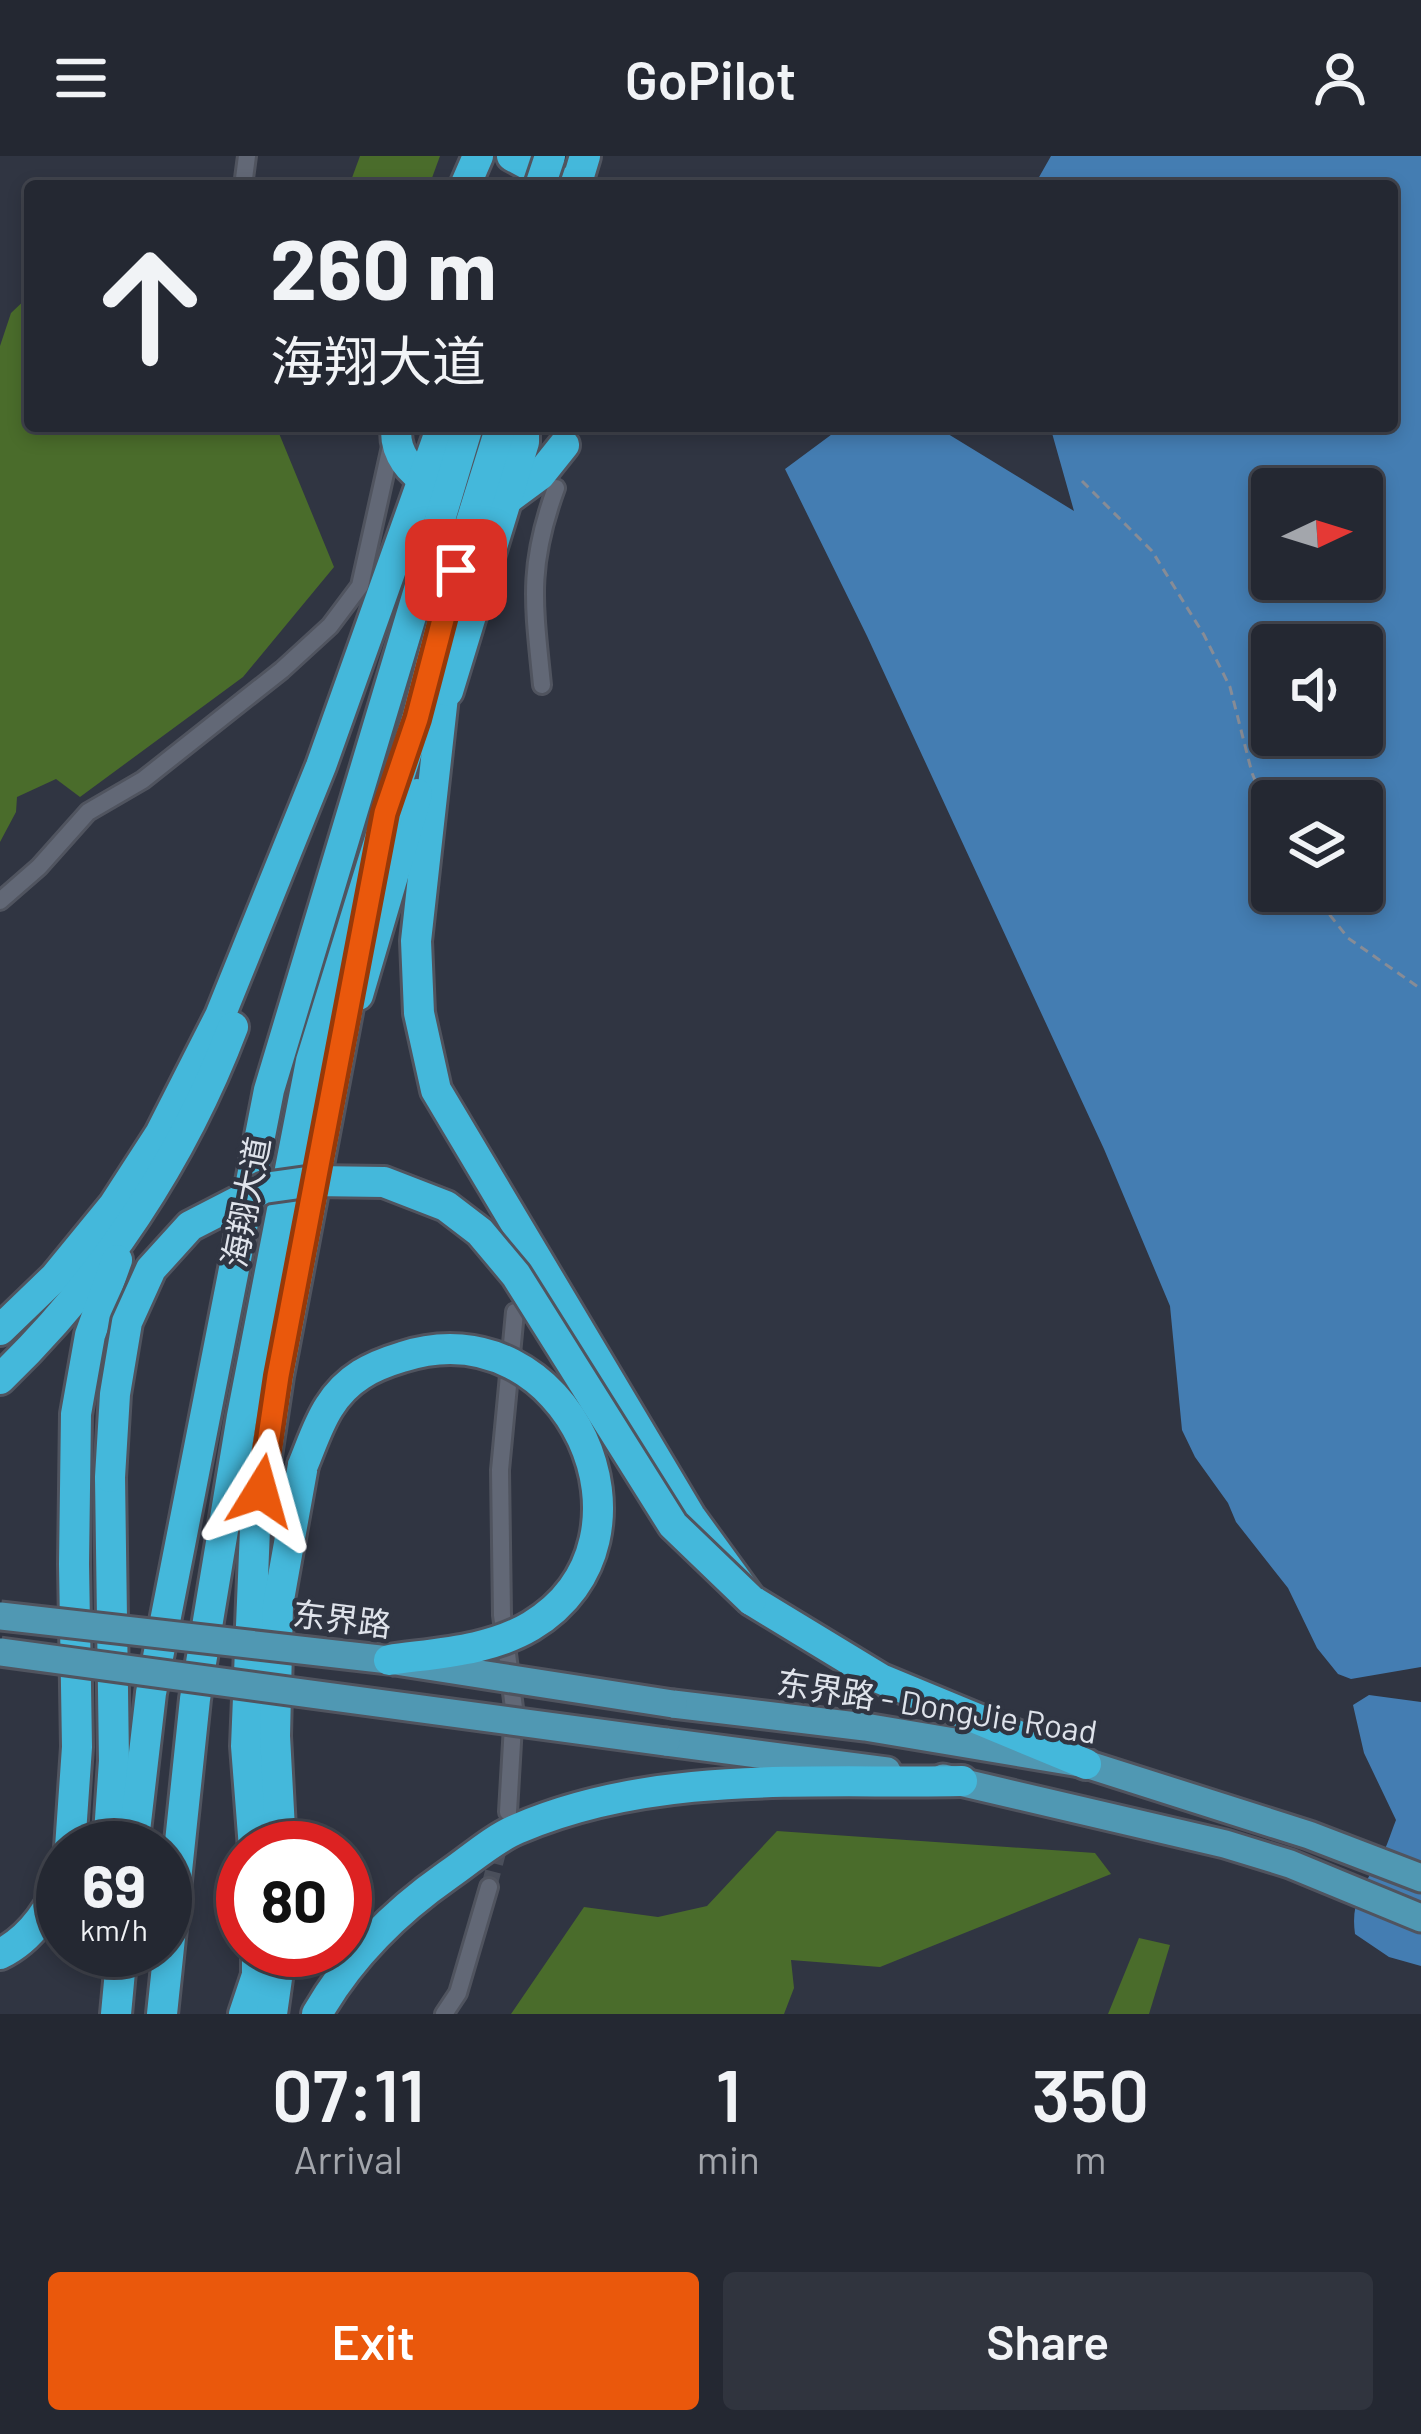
<!DOCTYPE html>
<meta charset="utf-8">
<style>
:root{--surface:#242832;--page:#30343e;--text:#f1f3f6;--muted:#a3a6ac;--line:#41444d;--accent:#ea580c}
body{margin:0;font-family:Barlow,"Noto Sans SC",sans-serif;background:var(--page);color:var(--text);height:100vh;display:flex;flex-direction:column;font-size:45px;white-space:nowrap}
*{box-sizing:border-box;margin:0}
p{font-size:39px;color:var(--muted)}
.icon{flex:none;width:66px;height:66px;fill:none;stroke:currentColor;stroke-width:2;stroke-linecap:round;stroke-linejoin:round}
.map{position:relative;height:1858px;overflow:hidden}
.side{display:flex;flex-direction:column;background:var(--surface);flex:1}
.side>*{flex:none}
.banner{position:absolute;left:24px;top:24px;width:1374px;height:252px;border-radius:12px;box-shadow:0 6px 18px #0003,0 0 0 3px var(--line);background:#242832;color:var(--text);overflow:hidden}
.needle{width:78px;rotate:86deg}
.controls{position:absolute;left:1251px;top:312px;display:grid;gap:24px}
.controls a{display:grid;place-items:center;width:132px;height:132px;border-radius:12px;background:var(--surface);box-shadow:0 6px 18px #0003,0 0 0 3px var(--line);font-size:60px}
.speed{position:absolute;left:36px;top:1665px;display:flex;gap:24px;font-size:60px;font-weight:700;text-align:center}
.speed>*{display:grid;place-content:center;width:156px;height:156px;border-radius:50%;background:var(--surface);box-shadow:0 6px 18px #0003,0 0 0 3px var(--line);line-height:1}
.speed small{font-size:30px;font-weight:400}
.speed .limit{border:18px solid #d22;background:#fff;color:#111}
.pin{position:absolute;display:grid;place-items:center;width:102px;height:102px;color:#fff;margin:-51px;border-radius:24px;box-shadow:0 6px 18px #0006}
.me{position:absolute;width:132px;margin:-66px;rotate:8deg;stroke-linejoin:round;filter:drop-shadow(0 0 9px #0008)}
.turn{display:flex;align-items:center;gap:42px;height:252px;padding:0 48px;font-size:54px}
.turn .icon{width:156px;height:156px;stroke-width:2.5}
.turn b{display:block;font-size:84px;line-height:102px}
.eta{display:flex;justify-content:space-evenly;align-items:center;height:204px;text-align:center}
.eta b{font-size:72px;font-weight:600;line-height:84px}
.button{display:flex;gap:24px;margin-top:auto;padding:24px 48px}
.button a{flex:1;height:138px;border-radius:12px;background:var(--accent);color:#fff;font-size:48px;font-weight:600;line-height:138px;text-align:center}
.button a+a{background:var(--page);color:var(--text)}
header{display:flex;justify-content:space-between;align-items:center;height:156px;padding:0 48px;background:var(--surface);font-size:54px;font-weight:600}
.map>svg:first-child{display:block}
.forest{fill:#4a6c2b}
.water{fill:#447db2;fill-rule:evenodd}
.lines{fill:none;stroke-linecap:round;stroke-linejoin:round}
.street-tunnel{stroke:#4a4f5b;stroke-width:16;stroke-dasharray:16 8;stroke-linecap:butt}
.street-casing{stroke:#50545f;stroke-width:22}
.primary-casing{stroke:#50545f;stroke-width:33}
.highway-casing{stroke:#50545f;stroke-width:36}
.path{stroke:#878c96;stroke-width:3;stroke-dasharray:9 6;stroke-linecap:butt}
.street{stroke:#626876;stroke-width:16}
.primary{stroke:#5098b3;stroke-width:27}
.highway{stroke:#44b8db;stroke-width:30}
.primary-bridge-casing{stroke:#50545f;stroke-width:33;stroke-linecap:butt}
.highway-bridge-casing{stroke:#50545f;stroke-width:36;stroke-linecap:butt}
.primary-bridge{stroke:#5098b3;stroke-width:27}
.highway-bridge{stroke:#44b8db;stroke-width:30}
.route-casing{stroke:#983908;stroke-width:30}
.route{stroke:#ea580c;stroke-width:21}
.labels{text-anchor:middle;stroke-width:9;stroke-linejoin:round;paint-order:stroke}
.street-label{font-size:33px;fill:#dfe3eb;stroke:#303542}
</style>
<header><svg class="icon" aria-label="menu" viewBox="0 0 24 24"><path d="M4 6h16M4 12h16M4 18h16"/></svg>GoPilot<svg class="icon" aria-label="person" viewBox="0 0 24 24"><circle cx="12" cy="8" r="4"/><path d="M4 21q1-7 8-7t8 7"/></svg></header>
<div class="map">
<svg width="1421" height="1858" viewBox="0 0 1421 1858">
<rect width="100%" height="100%" fill="#303542"/>
<!-- forest -->
<g class="forest">
<polygon points="360,0 440,0 429,30 349,30"/>
<polygon points="30,139 30,270 276,270 334,411 243,521 80,641 56,623 17,641 16,656 0,686 0,190 11,157"/>
<polygon points="777,1675 1095,1697 1111,1718 880,1811 791,1804 794,1832 784,1858 511,1858 584,1751 658,1761 707,1750"/>
<polygon points="1139,1782 1170,1789 1149,1858 1108,1858"/>
</g>
<!-- water -->
<g class="water">
<path d="M1051 0H1421V1511L1351 1523 1338 1518 1317 1492 1288 1432 1236 1366 1228 1347 1195 1301 1182 1274 1170 1150 1104 993 867 480 785 313 843 270H935L1074 355 1050 270H1392V30H1034ZM1272 333H1362V423H1272ZM1272 489H1362V579H1272ZM1272 645H1362V735H1272Z"/>
<path d="M1369 1539 1421 1546V1810L1389 1801 1355 1778C1351 1750 1360 1734 1375 1711 1385 1698 1390 1679 1396 1664L1364 1597 1353 1549Z"/>
</g>
<g class="lines">
<!-- street-tunnel -->
<polyline class="street-tunnel" points="489,1731 501,1685"/>
<defs>
<g id="street">
<polyline points="243,30 247,0"/>
<path d="M542 529C534 448 527 411 556 332"/>
<polyline points="0,745 39,711 88,656 143,624 282,514 330,470 360,430 392,286"/>
<polyline points="508,1656 514,1552 502,1459 500,1314 515,1156"/>
<polyline points="444,1858 458,1837 489,1731"/>
</g>
<g id="primary">
<polyline points="673,1548 865,1571 1086,1608 1309,1679 1421,1722"/>
<polyline points="666,1586 887,1615"/>
<polyline points="943,1622 1225,1688 1290,1708 1421,1762"/>
</g>
<g id="highway">
<polyline points="512,0 568,30"/>
<polyline points="465,30 478,0"/>
<polyline points="576,30 585,0"/>
<path d="M397 270C393 290 405 310 421 321"/>
<polyline points="506,344 540,319 564,289"/>
<polyline points="446,513 416,785 419,857 436,934 690,1360 751,1444 881,1523 1086,1608"/>
<polyline points="448,535 524,286 524,270"/>
<polyline points="358,839 417,638"/>
<polyline points="0,1174 55,1121 114,1049 160,978 220,860 321,610 442,270"/>
<path d="M0 1223C102 1125 183 1003 233 871"/>
<polyline points="70,1692 77,1591 74,1408 76,1258 90,1179 117,1104"/>
<polyline points="108,1692 114,1605 110,1321"/>
<polyline points="133,1692 151,1537 269,934 468,270"/>
<polyline points="254,1692 246,1590 255,1373 278,1220 354,819"/>
<polyline points="281,1692 275,1580 278,1449 303,1309"/>
<path d="M0 1798C31 1783 55 1749 63 1717"/>
<polyline points="116,1858 122,1794"/>
<polyline points="162,1858 195,1543 242,1260 311,905 417,563 456,414 501,270"/>
<polyline points="244,1858 257,1819 257,1794"/>
<polyline points="272,1858 281,1794"/>
<path d="M317 1858C349 1802 395 1756 448 1719 470 1704 493 1683 517 1673 656 1613 814 1628 962 1625"/>
</g>
</defs>
<!-- street casing -->
<use href="#street" class="street-casing"/>
<!-- primary casing -->
<use href="#primary" class="primary-casing"/>
<!-- highway casing -->
<use href="#highway" class="highway-casing"/>
<!-- path -->
<g class="path">
<polyline points="1082,325 1152,395 1204,479 1230,531 1252,617 1272,665"/>
<polyline points="1311,735 1348,782 1421,833"/>
</g>
<!-- street -->
<use href="#street" class="street"/>
<!-- primary -->
<use href="#primary" class="primary"/>
<!-- highway -->
<use href="#highway" class="highway"/>
<defs>
<g id="primary-bridge">
<polyline points="0,1460 389,1504 673,1548"/>
<polyline points="0,1496 666,1586"/>
</g>
<g id="highway-bridge">
<polyline points="540,30 550,0"/>
<path d="M303 1309C311 1290 318 1268 329 1251 347 1222 372 1210 402 1201 568 1147 674 1384 531 1470 489 1495 437 1497 389 1504"/>
<polyline points="110,1321 115,1238 127,1166 151,1113 190,1070 264,1032 314,1025 384,1026 446,1050 480,1076 516,1119 673,1369 751,1444"/>
</g>
</defs>
<!-- primary-bridge casing -->
<use href="#primary-bridge" class="primary-bridge-casing"/>
<!-- highway-bridge casing -->
<use href="#highway-bridge" class="highway-bridge-casing"/>
<!-- primary-bridge -->
<use href="#primary-bridge" class="primary-bridge"/>
<!-- highway-bridge -->
<use href="#highway-bridge" class="highway-bridge"/>
</g>
<g class="lines">
<defs>
<polyline id="route" points="261,1335 278,1220 385,657 417,563 456,414"/>
</defs>
<!-- route casing -->
<use href="#route" class="route-casing"/>
<!-- route -->
<use href="#route" class="route"/>
</g>
<g class="labels">
<!-- street labels -->
<g class="street-label">
<text transform="translate(246 1046) rotate(-79)" y="12">海翔大道</text>
<text transform="translate(342 1463) rotate(7)" y="12">东界路</text>
<text transform="translate(937 1551) rotate(9)" y="12">东界路 - DongJie Road</text>
</g>
</g>
</svg>
<div class="controls">
<a><svg class="needle" viewBox="-14 -14 28 28"><path d="M0-13l5 13h-10z" fill="#e53935"/><path d="M0 13l5-13h-10z" fill="#a3a6ac"/></svg></a>
<a><svg class="icon" aria-label="sound" viewBox="0 0 24 24"><path d="M4 9h4l5-4v14l-5-4H4zM17 9q2 3 0 6"/></svg></a>
<a><svg class="icon" aria-label="layers" viewBox="0 0 24 24"><path d="M12 4l9 5-9 5-9-5zM3 14l9 5 9-5"/></svg></a>
</div>
<div class="speed"><div>69<small>km/h</small></div><div class="limit">80</div></div>
<div class="pin" style="left:456px;top:414px;background:#d93025"><svg class="icon" aria-label="arrive" viewBox="0 0 24 24"><path d="M6 21V4h12l-3 4 3 4H6"/></svg></div>
<svg class="me" style="left:261px;top:1335px" viewBox="-20 -20 40 40"><path d="M0-17L14 15 0 8-14 15z" fill="#ea580c" stroke="#fff" stroke-width="4"/></svg>
<div class="banner">
<div class="turn"><svg class="icon" aria-label="ahead" viewBox="0 0 24 24"><path d="M12 20V5M6 11l6-6 6 6"/></svg><div><b>260 m</b>海翔大道</div></div>
</div>
</div>
<section class="side">
<div class="eta">
<div><b>07:11</b><p>Arrival</p></div>
<div><b>1</b><p>min</p></div>
<div><b>350</b><p>m</p></div>
</div>
<div class="button"><a>Exit</a><a>Share</a></div>
</section>
